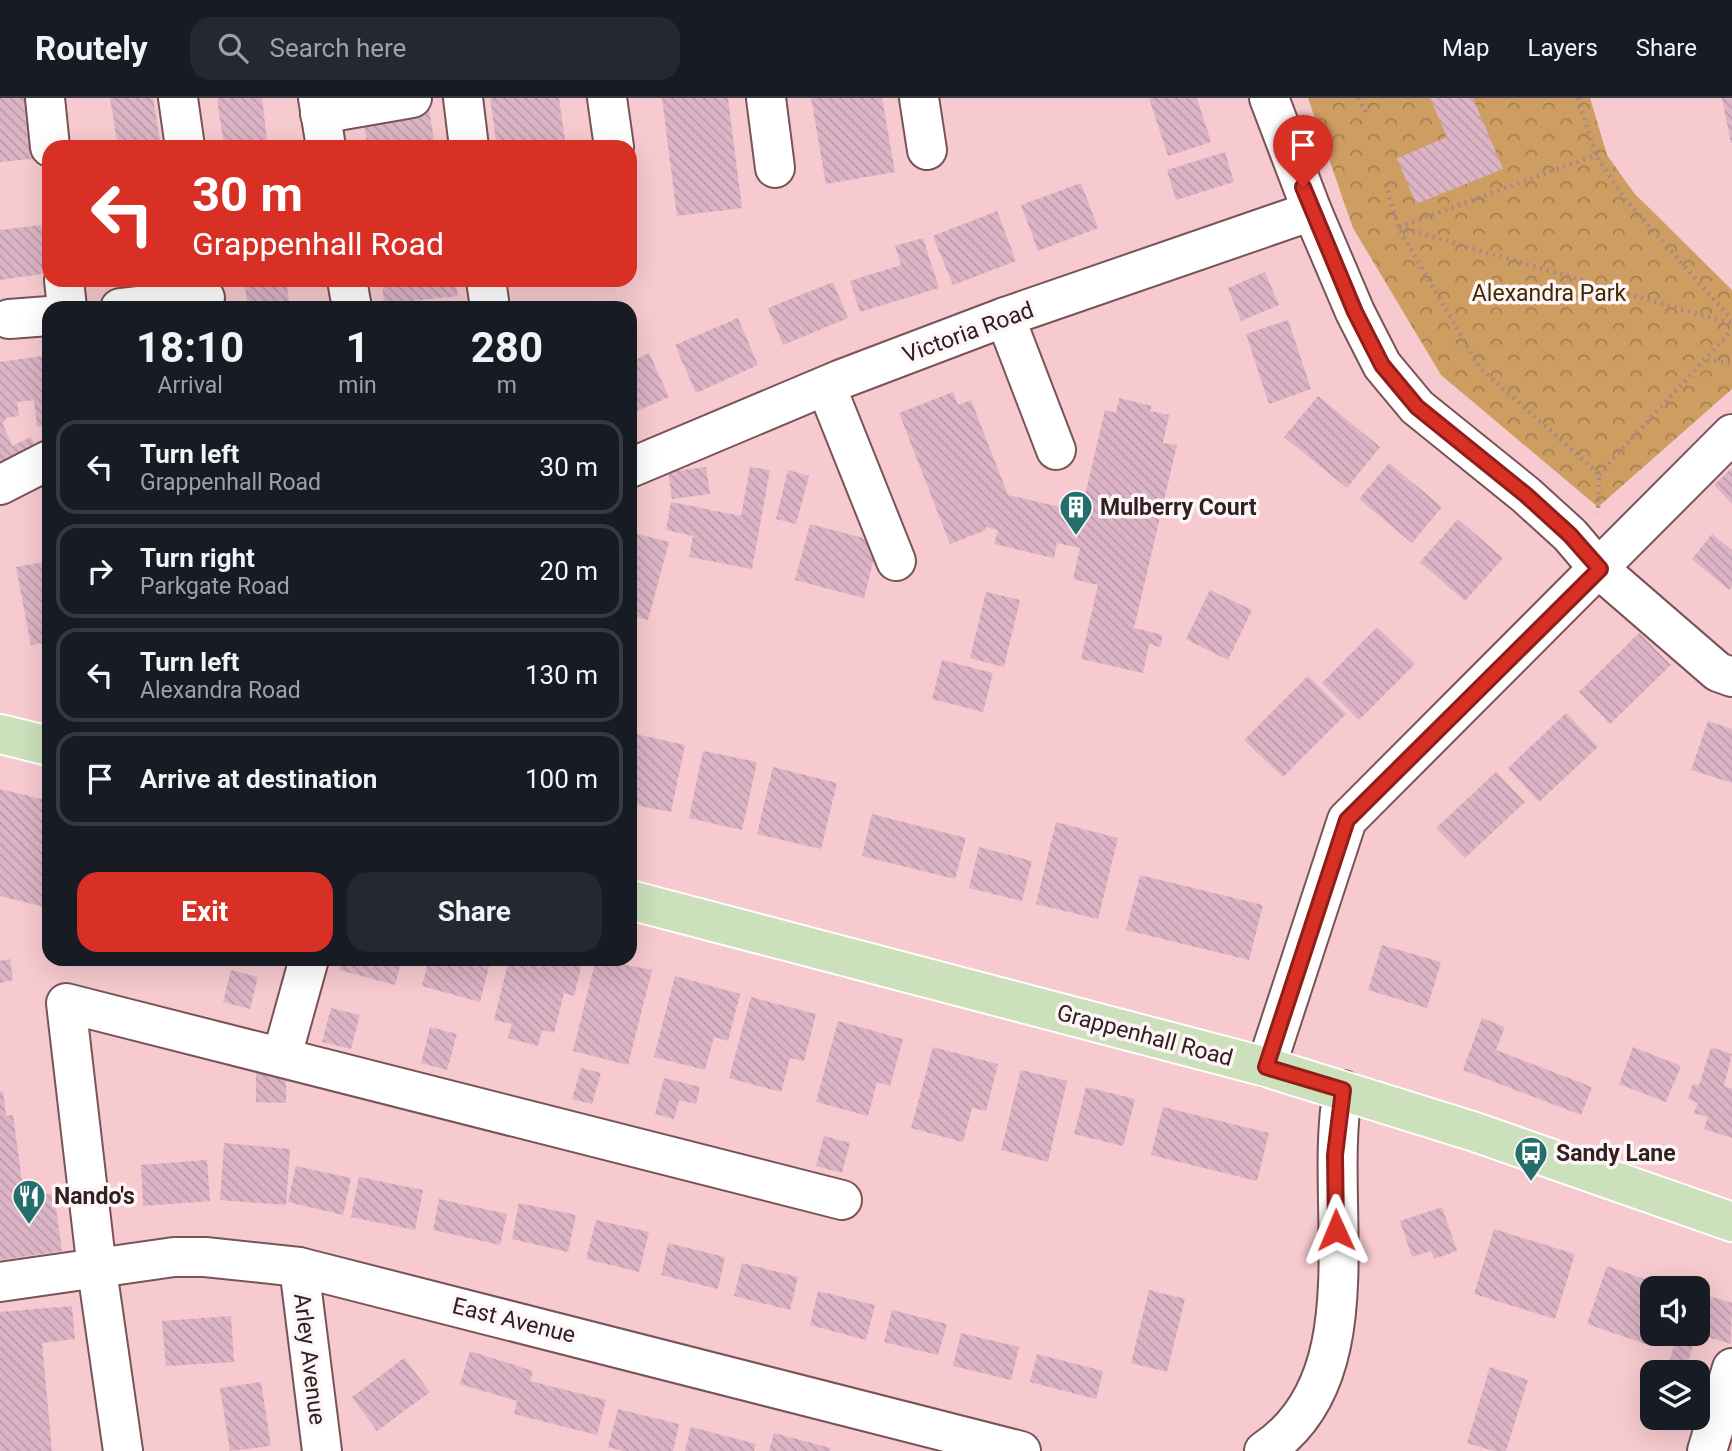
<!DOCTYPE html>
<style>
:root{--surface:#171b24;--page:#242831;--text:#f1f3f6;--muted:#9ea1a6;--line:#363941;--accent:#d93025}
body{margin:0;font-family:Roboto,sans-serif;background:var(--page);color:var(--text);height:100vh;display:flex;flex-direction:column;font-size:26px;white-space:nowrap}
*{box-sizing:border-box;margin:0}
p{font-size:23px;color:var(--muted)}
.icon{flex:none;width:38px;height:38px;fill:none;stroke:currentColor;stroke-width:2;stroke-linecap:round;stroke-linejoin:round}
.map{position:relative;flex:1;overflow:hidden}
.panel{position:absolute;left:42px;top:203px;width:595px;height:665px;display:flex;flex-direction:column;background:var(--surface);border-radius:21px;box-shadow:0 7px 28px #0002}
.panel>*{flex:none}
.guide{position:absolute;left:42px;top:42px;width:595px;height:147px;border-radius:21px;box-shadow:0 7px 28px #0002;background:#d93025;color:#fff;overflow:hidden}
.tools{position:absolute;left:1640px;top:1178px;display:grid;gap:14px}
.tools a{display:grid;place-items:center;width:70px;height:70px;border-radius:14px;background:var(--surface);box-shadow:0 7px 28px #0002;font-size:35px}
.pin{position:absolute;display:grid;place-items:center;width:60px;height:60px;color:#fff;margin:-72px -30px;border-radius:50% 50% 50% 0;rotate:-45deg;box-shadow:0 0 7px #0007}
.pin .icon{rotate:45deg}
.me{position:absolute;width:77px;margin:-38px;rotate:359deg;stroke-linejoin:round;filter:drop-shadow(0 0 5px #0008)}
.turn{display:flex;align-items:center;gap:24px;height:147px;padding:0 35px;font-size:32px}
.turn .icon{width:91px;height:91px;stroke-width:2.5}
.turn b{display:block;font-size:49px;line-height:60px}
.eta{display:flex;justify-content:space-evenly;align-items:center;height:119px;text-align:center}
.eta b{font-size:42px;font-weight:700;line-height:49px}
.cta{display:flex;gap:14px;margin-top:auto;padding:14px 35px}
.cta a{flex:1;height:80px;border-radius:21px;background:var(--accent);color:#fff;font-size:28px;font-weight:700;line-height:80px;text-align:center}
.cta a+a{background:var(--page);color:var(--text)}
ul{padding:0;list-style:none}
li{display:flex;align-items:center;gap:21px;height:94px;margin:0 14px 10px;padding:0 21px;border:4px solid var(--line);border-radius:21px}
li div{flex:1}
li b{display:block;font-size:26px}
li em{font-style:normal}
header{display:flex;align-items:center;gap:42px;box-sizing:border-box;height:98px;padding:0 35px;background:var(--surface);border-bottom:2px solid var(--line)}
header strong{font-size:33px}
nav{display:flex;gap:38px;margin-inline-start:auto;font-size:24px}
.search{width:490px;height:63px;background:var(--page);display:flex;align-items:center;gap:18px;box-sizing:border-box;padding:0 24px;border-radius:21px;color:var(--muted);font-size:26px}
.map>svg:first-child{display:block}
.forest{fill:url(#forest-crowns)}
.building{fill:url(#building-back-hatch)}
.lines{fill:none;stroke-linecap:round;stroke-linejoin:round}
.minor-casing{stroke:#785357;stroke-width:42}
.major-casing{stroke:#fff;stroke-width:42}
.path{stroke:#a8878a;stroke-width:4.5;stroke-dasharray:2 5;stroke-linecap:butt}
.minor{stroke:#fff;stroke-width:38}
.major{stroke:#cce0bb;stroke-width:38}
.route-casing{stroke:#8d1f18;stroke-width:18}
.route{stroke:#d93025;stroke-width:12}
.labels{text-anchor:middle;stroke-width:7;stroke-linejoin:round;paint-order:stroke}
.park-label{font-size:23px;fill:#422802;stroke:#fef5f6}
.street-label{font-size:23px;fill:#302022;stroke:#fef5f6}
.poi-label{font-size:23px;font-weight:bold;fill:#302022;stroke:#fef5f6;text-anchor:start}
</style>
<header>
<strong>Routely</strong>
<div class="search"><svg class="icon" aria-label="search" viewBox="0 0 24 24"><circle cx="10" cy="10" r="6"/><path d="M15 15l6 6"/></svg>Search here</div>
<nav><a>Map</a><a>Layers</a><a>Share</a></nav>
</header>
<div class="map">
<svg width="1732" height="1353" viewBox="0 0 1732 1353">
<defs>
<pattern id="forest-crowns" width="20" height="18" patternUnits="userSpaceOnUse" patternTransform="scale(1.75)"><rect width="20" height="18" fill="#cd9d62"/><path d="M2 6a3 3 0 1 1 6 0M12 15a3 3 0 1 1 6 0" fill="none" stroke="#a78050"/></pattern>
<pattern id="building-back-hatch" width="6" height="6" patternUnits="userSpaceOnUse" patternTransform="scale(1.75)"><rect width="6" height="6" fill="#dcb4c5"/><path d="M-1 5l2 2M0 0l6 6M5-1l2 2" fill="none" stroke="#bd9aa9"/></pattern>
</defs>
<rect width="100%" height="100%" fill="#f6cace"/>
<!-- forest -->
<polygon class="forest" points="1308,0 1590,0 1607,57 1634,95 1732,192 1732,291 1598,409 1441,277 1353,130"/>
<!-- building -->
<g class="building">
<polygon points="0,0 27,0 42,60 0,64"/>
<polygon points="110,0 153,0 161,49 118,49"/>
<polygon points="217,0 262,0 268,49 224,49"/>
<polygon points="490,0 559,0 566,49 497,49"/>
<polygon points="662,0 728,0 742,110 677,118"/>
<polygon points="811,0 882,0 895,74 826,86"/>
<polygon points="1149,0 1197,0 1211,44 1168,58"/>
<polygon points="1430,0 1473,0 1503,71 1416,106 1397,60 1447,39"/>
<polygon points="1722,0 1732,0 1732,45 1731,45"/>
<polygon points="429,10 435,49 367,49 364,22"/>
<polygon points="1225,54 1234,84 1176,102 1167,72"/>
<polygon points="1081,85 1098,130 1038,153 1021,107"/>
<polygon points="997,113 1016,163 953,187 933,138"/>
<polygon points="49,126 49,175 0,182 0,132"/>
<polygon points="923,140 939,190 860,214 850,183 901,167 895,148"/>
<polygon points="1265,174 1279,207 1241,223 1228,190"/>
<polygon points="244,182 286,182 290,210 248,210"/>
<polygon points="382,182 455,182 458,198 384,206"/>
<polygon points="833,184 848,220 783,247 768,210"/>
<polygon points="738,220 758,267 696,295 675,247"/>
<polygon points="1288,222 1311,291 1269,306 1246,236"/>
<polygon points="649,255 669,299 630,316 630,264"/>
<polygon points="49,257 49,327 37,329 34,302 17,304 19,318 6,320 3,326 12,348 31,339 41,362 0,379 0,264"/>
<polygon points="953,294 958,307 971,302 1008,397 1081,414 1105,312 1116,315 1119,300 1152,308 1150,313 1169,317 1163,345 1177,347 1134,530 1163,537 1160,549 1149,546 1143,575 1081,561 1098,487 1073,481 1080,450 1057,445 1054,460 994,446 998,432 985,429 986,432 950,446 899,315"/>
<polygon points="1318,298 1380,349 1347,390 1284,339"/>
<polygon points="1389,365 1442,409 1412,445 1359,401"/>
<polygon points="706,369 710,396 672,401 668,374"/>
<polygon points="750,369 770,372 752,471 689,459 693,438 666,432 671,404 741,418"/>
<polygon points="1732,370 1732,406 1714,387"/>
<polygon points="788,372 809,378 796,426 776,421"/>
<polygon points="1458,421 1503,460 1465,503 1420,464"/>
<polygon points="810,426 878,444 864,500 795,482"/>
<polygon points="630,434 669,444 648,522 630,517"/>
<polygon points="1712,436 1732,452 1732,488 1729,492 1692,461"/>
<polygon points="49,463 49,544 31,547 16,469"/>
<polygon points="1210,492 1252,512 1228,562 1186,541"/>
<polygon points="986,494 1020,502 1004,569 970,560"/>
<polygon points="1377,529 1415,566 1359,622 1322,585"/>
<polygon points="1639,535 1671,567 1610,626 1579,594"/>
<polygon points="942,562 993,575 983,614 932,601"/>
<polygon points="1308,578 1346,616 1283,679 1244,642"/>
<polygon points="1566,615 1598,649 1539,704 1508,670"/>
<polygon points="1708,623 1732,631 1732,685 1691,672"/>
<polygon points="631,635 685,647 671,714 630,706"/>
<polygon points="703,653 757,664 742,732 689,720"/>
<polygon points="773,669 837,685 821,751 757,736"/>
<polygon points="1496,674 1525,704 1465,760 1436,730"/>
<polygon points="0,691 49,703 49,810 0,798"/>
<polygon points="872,716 966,740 955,781 862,758"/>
<polygon points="1056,724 1118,740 1098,821 1036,806"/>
<polygon points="979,749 1032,763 1022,803 969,790"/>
<polygon points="1140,777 1263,807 1249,862 1126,832"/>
<polygon points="1382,847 1441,864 1427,910 1368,892"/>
<polygon points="10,861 13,882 0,885 0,863"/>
<polygon points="342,861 402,861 395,887 339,872"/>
<polygon points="429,861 491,861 480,904 422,888"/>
<polygon points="509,861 583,861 574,898 564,895 554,935 542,932 538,948 508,940 512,926 494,922"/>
<polygon points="596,861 652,872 628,967 573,953"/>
<polygon points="231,872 258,879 250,911 223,904"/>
<polygon points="675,878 740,896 728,943 714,939 705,972 654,959"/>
<polygon points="751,899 816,916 804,963 790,960 781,994 729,980"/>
<polygon points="331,910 360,917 351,951 322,944"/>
<polygon points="1482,920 1505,929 1496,952 1592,989 1581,1017 1463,972"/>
<polygon points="838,923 903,941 890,988 877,984 868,1018 816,1004"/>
<polygon points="430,929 457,936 447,972 421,965"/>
<polygon points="933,949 998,966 986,1013 972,1010 963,1044 911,1030"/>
<polygon points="1633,949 1681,968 1666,1004 1619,986"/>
<polygon points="1711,949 1732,956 1724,988 1732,991 1732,1040 1704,1031 1708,1019 1694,1015 1698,1005 1688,1001 1693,986 1699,987"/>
<polygon points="256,970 286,971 286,1005 256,1004"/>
<polygon points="581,970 601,975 592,1006 572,1001"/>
<polygon points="1021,972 1067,983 1048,1064 1001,1052"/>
<polygon points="664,980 700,989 696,1006 679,1002 674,1021 655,1016"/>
<polygon points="1086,989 1135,1001 1123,1048 1074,1036"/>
<polygon points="3,993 6,1018 13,1017 24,1099 54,1095 62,1153 0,1162 0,994"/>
<polygon points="1163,1009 1269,1035 1257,1083 1151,1057"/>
<polygon points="824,1038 850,1045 842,1075 816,1068"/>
<polygon points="224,1045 290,1051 286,1107 220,1102"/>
<polygon points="207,1062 210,1103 143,1108 141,1067"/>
<polygon points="296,1068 351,1080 343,1117 288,1104"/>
<polygon points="359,1079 423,1092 415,1132 351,1119"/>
<polygon points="439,1101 507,1116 500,1147 433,1132"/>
<polygon points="519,1105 576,1117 568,1154 512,1141"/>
<polygon points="1442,1109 1457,1153 1434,1161 1431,1153 1412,1159 1400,1123"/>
<polygon points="596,1122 649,1134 639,1174 586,1161"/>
<polygon points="1494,1131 1575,1156 1555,1221 1474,1196"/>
<polygon points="668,1145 725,1159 718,1191 661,1177"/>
<polygon points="742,1165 798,1179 790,1212 734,1198"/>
<polygon points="1607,1168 1665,1188 1652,1190 1652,1225 1645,1246 1587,1226"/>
<polygon points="1149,1192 1185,1201 1167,1274 1131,1265"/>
<polygon points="818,1193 875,1207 866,1242 810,1227"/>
<polygon points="1698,1195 1732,1205 1731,1246 1698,1236"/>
<polygon points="72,1208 75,1241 42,1245 52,1353 0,1353 0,1214"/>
<polygon points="892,1212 947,1226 938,1257 884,1244"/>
<polygon points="231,1218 234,1264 166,1268 162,1223"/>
<polygon points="961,1235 1019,1249 1011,1282 953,1268"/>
<polygon points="1677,1236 1696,1236 1687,1267 1670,1262"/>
<polygon points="470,1253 533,1273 530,1283 606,1302 597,1337 514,1316 517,1303 460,1286"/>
<polygon points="1037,1256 1103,1273 1096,1301 1030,1284"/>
<polygon points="404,1260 430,1294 377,1333 352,1299"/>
<polygon points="1490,1269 1528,1282 1506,1353 1494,1353 1467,1345"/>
<polygon points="261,1284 271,1348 230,1353 220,1290"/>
<polygon points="618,1311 679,1326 673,1353 624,1353 608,1349"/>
<polygon points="691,1329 756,1346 754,1353 685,1353"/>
<polygon points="774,1335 831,1350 830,1353 769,1353"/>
</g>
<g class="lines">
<defs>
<g id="minor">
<polyline points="45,0 50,49"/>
<polyline points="178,0 185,49"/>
<polyline points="318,0 326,49"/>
<polyline points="463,0 469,49"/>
<polyline points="607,0 614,49"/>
<polyline points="766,0 775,70"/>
<polyline points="919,0 927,52"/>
<polyline points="1269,0 1312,113 1355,214 1382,267 1417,309 1526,397 1570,437 1599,471 1718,574 1732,579"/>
<polyline points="320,16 412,0"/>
<polyline points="64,182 67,210"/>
<polyline points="347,182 352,210"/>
<polyline points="486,182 490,210"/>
<polyline points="120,210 205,200"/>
<polyline points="1005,219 1056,352"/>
<polyline points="9,221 49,218"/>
<polyline points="826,288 896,463"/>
<polyline points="630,370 839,282 1005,219 1312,113"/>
<polyline points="0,387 49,362"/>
<polyline points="282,958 309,861"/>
<polyline points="1266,969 1347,722 1732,336"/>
<polyline points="299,1169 322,1353"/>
<polyline points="0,1184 174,1159 205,1159 299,1169 1021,1353"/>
<polyline points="123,1353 97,1172 66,905 842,1102"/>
<path d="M1264 1353C1377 1279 1322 1105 1343 992"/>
<polyline points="1707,1353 1732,1270"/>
</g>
<g id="major">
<polyline points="0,636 49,648"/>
<polyline points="630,802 1266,969 1475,1034 1732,1124"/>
</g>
</defs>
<!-- minor casing -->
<use href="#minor" class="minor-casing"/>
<!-- major casing -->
<use href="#major" class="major-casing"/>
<!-- path -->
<g class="path">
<polyline points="1358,0 1367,16"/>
<polyline points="1578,0 1596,57 1624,100 1732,222"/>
<polyline points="1386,86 1398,129 1480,270 1599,376 1598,415"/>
<polyline points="1399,129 1732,226"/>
<polyline points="1399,129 1596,57"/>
<polyline points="1707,262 1732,265"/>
<polyline points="1599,376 1732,232"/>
</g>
<!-- minor -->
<use href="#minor" class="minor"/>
<!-- major -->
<use href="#major" class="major"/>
</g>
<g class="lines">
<defs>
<polyline id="route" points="1303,89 1355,214 1382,267 1417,309 1526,397 1570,437 1600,471 1347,722 1266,969 1343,992 1335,1057 1336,1132"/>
</defs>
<!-- route casing -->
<use href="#route" class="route-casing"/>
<!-- route -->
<use href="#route" class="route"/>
</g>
<!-- icons -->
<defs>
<symbol id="building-pin" viewBox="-11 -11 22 30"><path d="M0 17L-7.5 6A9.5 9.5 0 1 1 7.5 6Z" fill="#246f6b" stroke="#fef5f6"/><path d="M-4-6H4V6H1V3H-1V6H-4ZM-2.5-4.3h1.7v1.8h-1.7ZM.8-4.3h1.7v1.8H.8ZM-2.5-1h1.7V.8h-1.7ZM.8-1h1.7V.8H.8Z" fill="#fff"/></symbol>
<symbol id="bus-pin" viewBox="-11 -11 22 30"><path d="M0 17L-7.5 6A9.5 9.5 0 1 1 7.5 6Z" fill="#246f6b" stroke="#fef5f6"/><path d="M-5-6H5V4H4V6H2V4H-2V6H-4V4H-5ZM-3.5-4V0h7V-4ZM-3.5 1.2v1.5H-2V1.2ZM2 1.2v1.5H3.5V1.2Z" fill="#fff"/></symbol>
<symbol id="restaurant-pin" viewBox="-11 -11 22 30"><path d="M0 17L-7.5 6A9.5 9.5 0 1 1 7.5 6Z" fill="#246f6b" stroke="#fef5f6"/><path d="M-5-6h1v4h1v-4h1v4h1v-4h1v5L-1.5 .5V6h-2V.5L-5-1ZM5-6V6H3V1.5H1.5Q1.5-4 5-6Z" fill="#fff"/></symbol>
</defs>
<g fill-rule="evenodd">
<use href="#building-pin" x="1057" y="390" width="38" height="52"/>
<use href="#bus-pin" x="1512" y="1036" width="38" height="52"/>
<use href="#restaurant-pin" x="10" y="1079" width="38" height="52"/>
</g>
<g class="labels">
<!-- park labels -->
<g class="park-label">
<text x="1549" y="203">Alexandra Park</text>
</g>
<!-- street labels -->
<g class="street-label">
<text transform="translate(968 234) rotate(-20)" y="8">Victoria Road</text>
<text transform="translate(1145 937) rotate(15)" y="8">Grappenhall Road</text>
<text transform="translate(514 1222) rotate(14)" y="8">East Avenue</text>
<text transform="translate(310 1261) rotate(83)" y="8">Arley Avenue</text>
</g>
<!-- poi labels -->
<g class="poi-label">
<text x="1100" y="417">Mulberry Court</text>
<text x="1556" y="1063">Sandy Lane</text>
<text x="54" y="1106">Nando's</text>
</g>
</g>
</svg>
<div class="tools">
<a><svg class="icon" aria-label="sound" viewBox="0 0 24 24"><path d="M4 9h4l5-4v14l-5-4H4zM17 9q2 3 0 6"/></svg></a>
<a><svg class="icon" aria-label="layers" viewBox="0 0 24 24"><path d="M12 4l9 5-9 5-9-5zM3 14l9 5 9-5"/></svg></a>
</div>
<div class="pin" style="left:1303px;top:89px;background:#d93025"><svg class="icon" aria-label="arrive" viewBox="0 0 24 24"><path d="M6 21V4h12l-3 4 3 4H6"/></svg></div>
<svg class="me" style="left:1336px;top:1132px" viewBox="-20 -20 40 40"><path d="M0-17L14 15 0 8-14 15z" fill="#d93025" stroke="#fff" stroke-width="4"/></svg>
<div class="guide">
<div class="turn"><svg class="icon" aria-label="left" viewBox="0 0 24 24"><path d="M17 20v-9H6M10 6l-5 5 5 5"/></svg><div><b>30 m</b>Grappenhall Road</div></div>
</div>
<section class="panel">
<div class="eta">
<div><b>18:10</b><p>Arrival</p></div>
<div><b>1</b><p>min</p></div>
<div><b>280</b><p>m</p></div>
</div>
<ul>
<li><svg class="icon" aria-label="left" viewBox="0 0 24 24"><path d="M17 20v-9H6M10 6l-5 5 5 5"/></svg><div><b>Turn left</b><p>Grappenhall Road</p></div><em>30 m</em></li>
<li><svg class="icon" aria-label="right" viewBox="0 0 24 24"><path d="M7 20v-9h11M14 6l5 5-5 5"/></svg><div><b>Turn right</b><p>Parkgate Road</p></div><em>20 m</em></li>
<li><svg class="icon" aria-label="left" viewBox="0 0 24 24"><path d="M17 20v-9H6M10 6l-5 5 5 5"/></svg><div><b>Turn left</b><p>Alexandra Road</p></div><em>130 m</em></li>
<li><svg class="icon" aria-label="arrive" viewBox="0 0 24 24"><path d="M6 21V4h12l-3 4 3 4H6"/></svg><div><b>Arrive at destination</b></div><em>100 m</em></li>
</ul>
<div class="cta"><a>Exit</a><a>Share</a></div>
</section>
</div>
